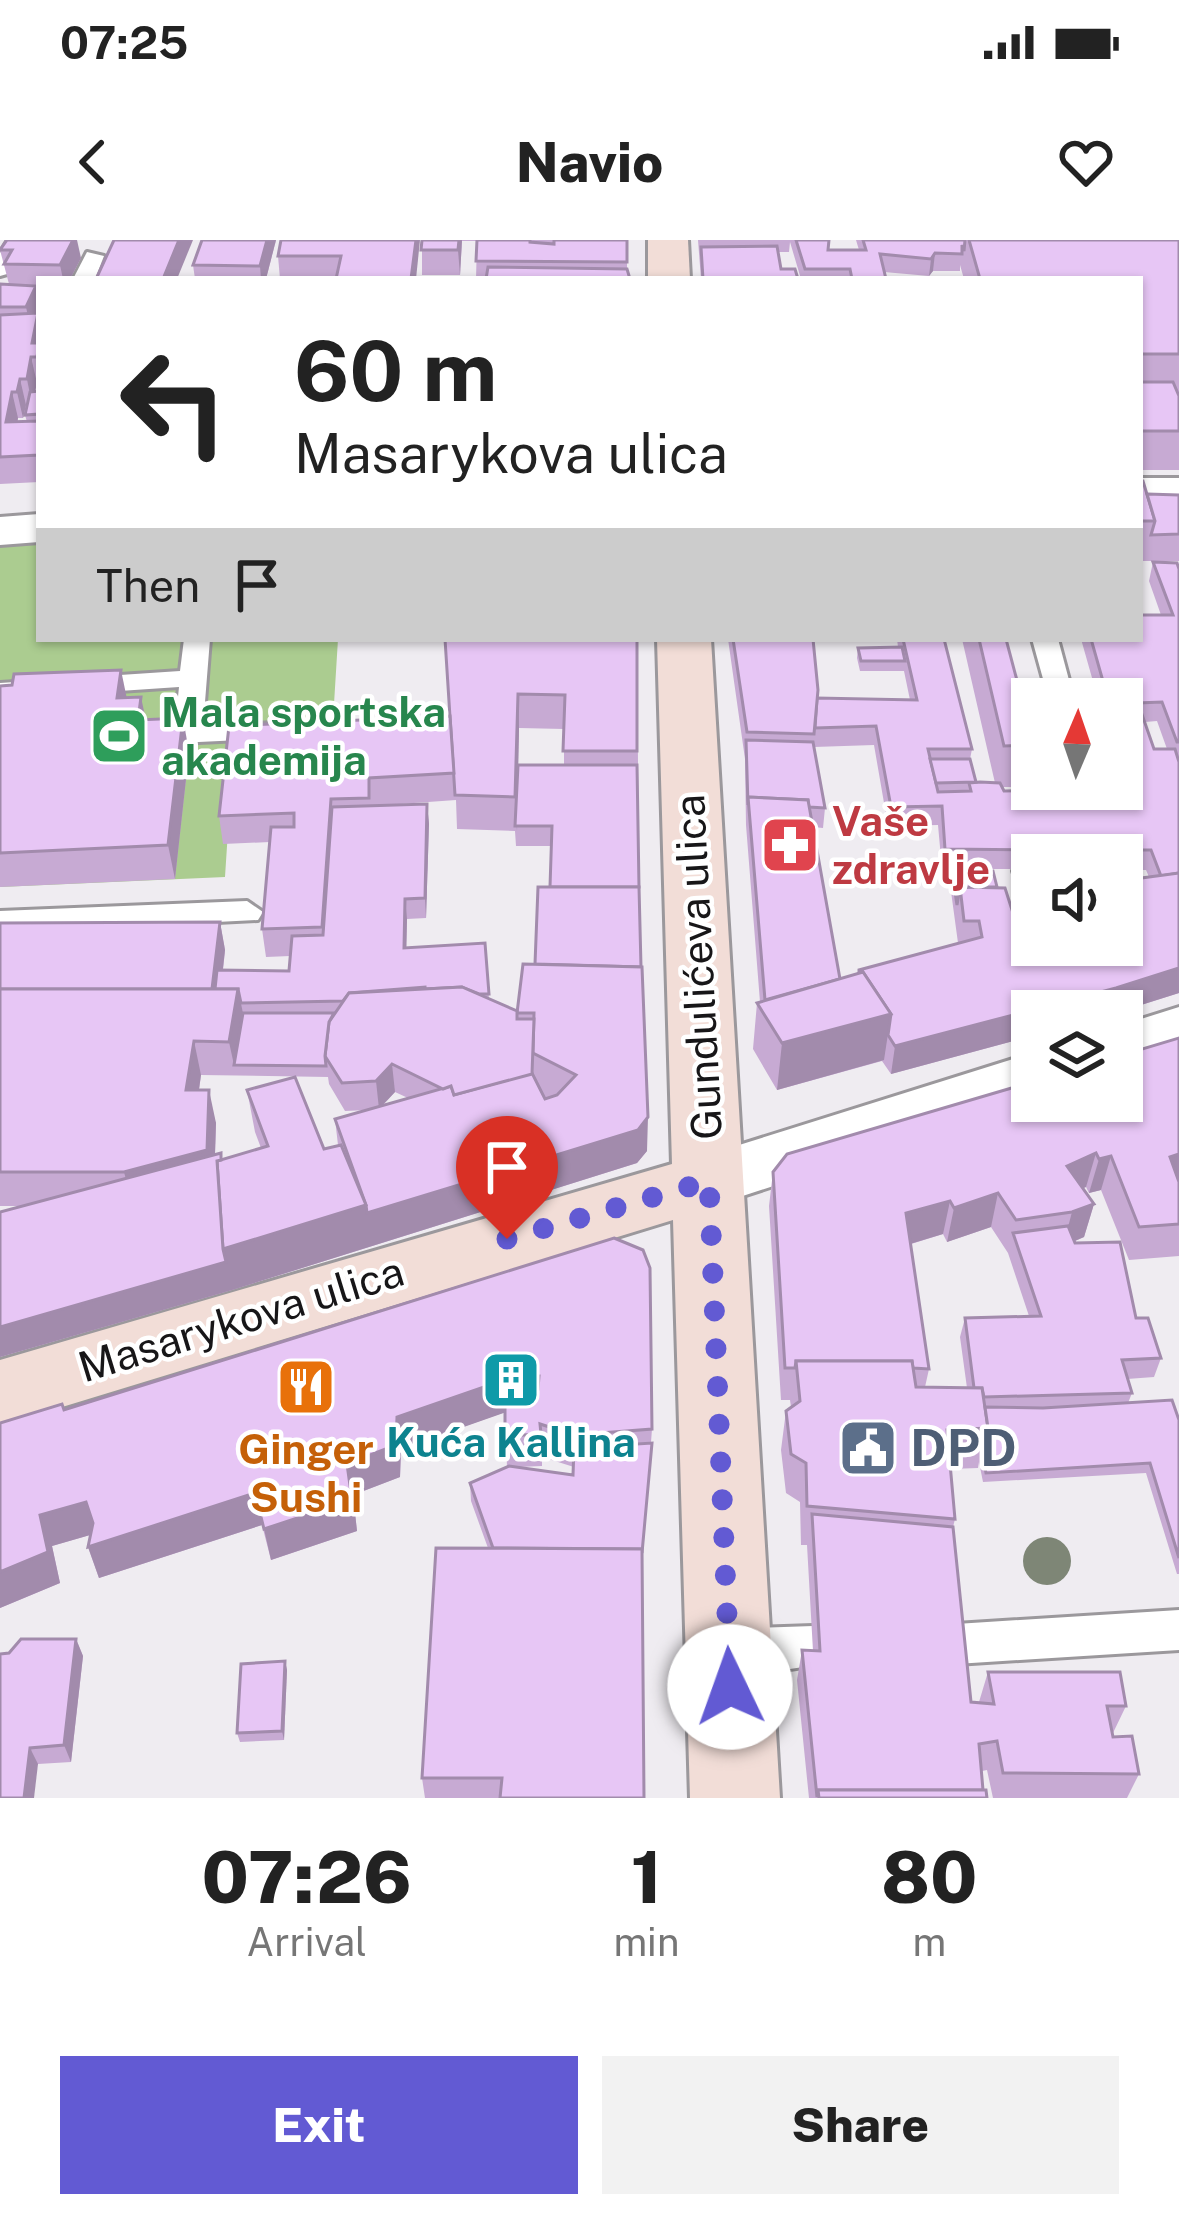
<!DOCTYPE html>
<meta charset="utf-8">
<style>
:root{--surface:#fff;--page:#f2f2f2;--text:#222;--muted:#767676;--accent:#625ad3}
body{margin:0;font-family:"Public Sans",sans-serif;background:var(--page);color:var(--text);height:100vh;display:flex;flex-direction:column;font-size:45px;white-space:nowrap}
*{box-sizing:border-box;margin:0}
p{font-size:39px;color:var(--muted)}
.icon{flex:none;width:66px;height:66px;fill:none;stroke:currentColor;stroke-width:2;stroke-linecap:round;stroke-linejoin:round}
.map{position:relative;height:1558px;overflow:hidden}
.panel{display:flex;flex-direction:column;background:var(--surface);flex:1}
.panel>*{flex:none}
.top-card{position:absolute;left:36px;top:36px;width:1107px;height:366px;border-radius:0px;box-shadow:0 3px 9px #0004;background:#fff;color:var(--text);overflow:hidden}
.needle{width:78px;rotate:2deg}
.controls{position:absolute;left:1011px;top:438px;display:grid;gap:24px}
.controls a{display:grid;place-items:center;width:132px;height:132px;border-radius:0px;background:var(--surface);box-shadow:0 3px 9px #0004;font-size:60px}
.pin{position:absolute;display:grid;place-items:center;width:102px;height:102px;color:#fff;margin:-123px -51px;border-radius:50% 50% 50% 0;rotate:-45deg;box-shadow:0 0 12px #0007}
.pin .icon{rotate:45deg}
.me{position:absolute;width:132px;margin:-66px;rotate:357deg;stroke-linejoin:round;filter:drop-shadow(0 0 9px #0008)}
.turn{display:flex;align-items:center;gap:42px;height:252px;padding:0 60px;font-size:54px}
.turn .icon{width:156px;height:156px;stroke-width:2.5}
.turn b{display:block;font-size:84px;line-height:102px}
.then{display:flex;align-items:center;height:114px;padding:0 60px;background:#0003;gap:24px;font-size:45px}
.eta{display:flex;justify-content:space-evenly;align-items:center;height:204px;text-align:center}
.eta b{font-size:72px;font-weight:800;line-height:84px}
.primary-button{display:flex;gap:24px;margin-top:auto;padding:24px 60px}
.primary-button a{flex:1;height:138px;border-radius:0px;background:var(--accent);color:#fff;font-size:48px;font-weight:800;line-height:138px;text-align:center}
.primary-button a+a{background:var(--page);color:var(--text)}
.status{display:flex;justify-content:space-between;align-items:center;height:84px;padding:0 60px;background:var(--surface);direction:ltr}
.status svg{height:33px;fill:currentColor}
header{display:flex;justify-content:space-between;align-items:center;height:156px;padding:0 60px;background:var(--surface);font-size:54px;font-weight:800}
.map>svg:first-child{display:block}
.green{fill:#abcc90}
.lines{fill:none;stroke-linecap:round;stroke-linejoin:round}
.lane-casing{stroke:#9b989c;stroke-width:6}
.street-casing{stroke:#9b989c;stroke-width:6}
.secondary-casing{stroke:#9b989c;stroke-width:6}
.lane{fill:#fff;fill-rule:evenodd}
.street{fill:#fff;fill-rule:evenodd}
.secondary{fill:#f2ddd7;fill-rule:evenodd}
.tree{fill:#7e8676}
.wall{fill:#c7aad3;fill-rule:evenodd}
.shaded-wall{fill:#a28bac}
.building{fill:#e7c6f5;stroke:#a28bac;stroke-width:3}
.route{stroke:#625ad3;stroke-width:21;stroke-dasharray:0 37.8}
.labels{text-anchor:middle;stroke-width:9;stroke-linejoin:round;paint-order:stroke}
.leisure-label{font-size:42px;font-weight:bold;fill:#27864d;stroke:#fff;text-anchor:start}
.health-label{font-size:42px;font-weight:bold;fill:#be3a42;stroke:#fff;text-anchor:start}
.street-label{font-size:42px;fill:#171618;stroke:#fff}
.culture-label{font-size:42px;font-weight:bold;fill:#0d838f;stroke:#fff}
.food-label{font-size:42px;font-weight:bold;fill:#c56008;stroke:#fff}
.near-service-label{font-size:51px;font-weight:bold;fill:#4e5e75;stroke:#fff;text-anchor:start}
</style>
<div class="status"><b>07:25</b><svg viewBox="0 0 49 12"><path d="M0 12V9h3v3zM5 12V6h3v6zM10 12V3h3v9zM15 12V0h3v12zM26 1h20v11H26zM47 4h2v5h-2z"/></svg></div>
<header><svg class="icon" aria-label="back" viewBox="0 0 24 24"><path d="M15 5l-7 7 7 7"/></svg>Navio<svg class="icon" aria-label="heart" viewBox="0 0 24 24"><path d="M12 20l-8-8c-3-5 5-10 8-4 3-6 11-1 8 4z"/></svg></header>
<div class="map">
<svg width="1179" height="1558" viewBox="0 0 1179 1558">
<rect width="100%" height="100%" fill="#efecf1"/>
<!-- green -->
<polygon class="green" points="39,301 39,399 338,399 333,480 267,484 247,474 233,514 225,637 0,647 0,304"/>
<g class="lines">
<defs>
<g id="lane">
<polygon points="8,0 28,0 7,34 0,36 0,13"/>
<polygon points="87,12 104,16 95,39 73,39"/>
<polygon points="184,399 210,399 203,487 273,483 287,492 283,498 178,503 174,497 179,447 0,459 0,443 180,431"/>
<polygon points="1032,399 1058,399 1069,440 1065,446 1045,446"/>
<polygon points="1032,622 1032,656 1021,653 1013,631 1017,624"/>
<polygon points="247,661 263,672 258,680 0,693 0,671"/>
<polygon points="1179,1370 1179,1410 956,1424 941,1418 934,1404 941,1390 956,1384"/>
<path d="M813 1386 828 1392 835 1406 828 1420C798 1432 745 1435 715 1423L708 1409 715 1395 730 1389Z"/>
</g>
<g id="street">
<rect x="1140" y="238" width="39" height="28"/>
<polygon points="39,274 39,302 0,305 0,277"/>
<polygon points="1179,767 1179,814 1122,832 1122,785"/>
<polygon points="1032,813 1033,861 709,967 685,960 675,941 685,922"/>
</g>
<g id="secondary">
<polygon points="648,0 688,0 690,39 648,39"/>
<polygon points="657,399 711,399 780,1558 690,1558 673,980 0,1186 0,1120 672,924"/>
</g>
</defs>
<!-- lane casing -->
<use href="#lane" class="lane-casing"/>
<!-- street casing -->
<use href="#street" class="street-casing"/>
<!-- secondary casing -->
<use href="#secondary" class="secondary-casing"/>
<!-- lane -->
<use href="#lane" class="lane"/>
<!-- street -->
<use href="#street" class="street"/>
<!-- secondary -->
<use href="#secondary" class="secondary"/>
</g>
<!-- trees -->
<circle class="tree" cx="1047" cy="1321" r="24"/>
<!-- wall -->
<g class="wall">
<path d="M7 0 81 18 70 39H39L35 73 39 80V143H37L35 152 39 151V242L0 244V44H9L0 10ZM26 165H27L25 175 27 182H17L18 178H23Z"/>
<polygon points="202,0 276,0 266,39 195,39 193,25"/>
<polygon points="281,0 416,39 280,39 278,16"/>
<polygon points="422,0 627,0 627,29 630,39 476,39 477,1 462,1 460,35 422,35"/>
<polygon points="698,0 829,0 828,10 859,10 856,0 1179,0 1179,230 1140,230 1140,39 964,39 960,25 960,31 933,31 929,36 884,32 886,39 801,39 790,2 789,12 778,12 781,29 798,39 701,39"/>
<polygon points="1140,241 1147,254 1179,255 1179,321 1140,321"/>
<path d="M1153 322 1179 329V753L1122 771H1032V796L891 834 882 821 777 850 753 809 757 763 760 762 746 585 745 519 728 399H813L817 458 910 460 904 431H860L857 418 858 408 898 407 897 399H944L972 509 970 519 976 542 995 543 962 399H1006L1021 456 1032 459V549H1122L1124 548 1122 542V459H1098L1081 399H1140L1161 375 1149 341ZM1157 481 1167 509H1154L1145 482ZM874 505 888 586 938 585 942 629H1032V615H1122V630H1146L1149 637 1126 640 1032 705 997 647 952 633 950 644 958 703 840 739 813 587 823 588 825 568 814 507ZM1002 547H1025L1026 551H1004Z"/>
<path d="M637 399 639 647 647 911 637 923 232 1050 0 1117V972L23 966H0V683L220 682 225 710 223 730 289 731 290 716 266 717 262 689 270 602 223 604 219 576 450 476ZM519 488 564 489V525H518ZM456 560 457 589 515 591 516 606H551L550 647 535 724 517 771 489 759 485 703 406 708 407 679 426 678 429 584 427 564 372 566ZM201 835 328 837 329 844 345 871 367 870 335 879 338 905 324 909 247 850 255 892 261 908 222 920 221 913 215 914 216 883 199 850ZM395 852 408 858 382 866Z"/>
<polygon points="0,446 127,457 146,480 189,512 175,639 0,647"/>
<path d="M1179 798V1016L1129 1020 1101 950 1089 953 1086 947 1083 948 1094 964 1084 997 1075 1001 1136 1078 1161 1118 1154 1137 1127 1139 1132 1153 1128 1163 1179 1180V1334H1177L1146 1233 983 1242 979 1222 978 1228 950 1229 955 1279 953 1287 971 1462H979L988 1432 1126 1466 1112 1495 1139 1534 1127 1558H993L987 1530 982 1531 983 1550 987 1558H809L797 1440 802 1410 813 1411 807 1305H801L800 1262 786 1253 781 1210 786 1171 791 1167 790 1160H781L769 966 773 932ZM991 987 1008 1013 1029 1076 965 1078 960 1097 967 1148 925 1147 929 1129 911 1004 943 994 947 1002Z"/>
<path d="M614 998 652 1189 642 1322 644 1558H425L422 1538 488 1308 471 1261 470 1243 507 1227 505 1172 401 1209 400 1237 353 1255 357 1291 271 1320 262 1285 99 1338 88 1307 90 1295 52 1306 60 1343 0 1368V1183L64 1170ZM542 1217 574 1227 573 1235 518 1227 542 1226Z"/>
<polygon points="76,1399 83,1416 71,1522 38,1524 0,1558"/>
<polygon points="285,1421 287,1430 284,1500 240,1502 237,1493"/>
</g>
<!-- shaded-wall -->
<g class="shaded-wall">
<polygon points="73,0 77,0 81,18 70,39 63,39 60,25"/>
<polygon points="179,0 193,0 177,39 163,39"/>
<polygon points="267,0 276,0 266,39 261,39 260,26"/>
<polygon points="416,0 420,0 416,39 411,39"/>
<polygon points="459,0 462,0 460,35 458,10"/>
<polygon points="935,13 933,31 929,36 931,19"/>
<polygon points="36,46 39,65 30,85 26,67"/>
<polygon points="38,73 39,80 39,126 32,103"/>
<polygon points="31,117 37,143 32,165 27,139"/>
<polygon points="20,139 26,165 23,178 17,152"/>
<polygon points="12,152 18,178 13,208 6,182"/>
<polygon points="121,430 128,464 117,458"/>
<polygon points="518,454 519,488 517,591 515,557"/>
<polygon points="141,457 148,490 138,480"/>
<polygon points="183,478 189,512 175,639 168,605"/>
<polygon points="427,564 429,584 426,678 425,658"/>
<polygon points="405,659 407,679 406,728 404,708"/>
<polygon points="220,682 225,710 219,763 212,755"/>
<polygon points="1179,728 1179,753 1122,771 1032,771 1032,796 891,834 895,806"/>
<polygon points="238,749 245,783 234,825 229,802"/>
<polygon points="891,774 884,820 777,850 782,803"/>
<polygon points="194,801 201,835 194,884 186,850"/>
<polygon points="392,824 395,852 379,869 376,841"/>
<polygon points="209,850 216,883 214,944 133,966 124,932"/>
<polygon points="648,877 647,911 637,923 232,1050 0,1117 0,1087 223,1009 221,913 226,940"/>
<polygon points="1096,913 1086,947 1058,959 1067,926"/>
<polygon points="1179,914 1179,944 1170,917"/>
<polygon points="1111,916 1101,950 1089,953 1099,919"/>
<polygon points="998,953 991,987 947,1002 954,968"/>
<polygon points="950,961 943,994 900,1007 906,973"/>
<polygon points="1094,964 1084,997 1063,1006 1072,972"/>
<polygon points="510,1138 512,1170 401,1209 400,1237 353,1255 357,1291 271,1320 264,1289 347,1224 397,1177"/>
<polygon points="255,1253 262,1285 99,1338 88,1307"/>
<polygon points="86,1262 97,1293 52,1306 60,1343 0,1368 0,1332 40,1275"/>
<polygon points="76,1399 83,1416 71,1522 64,1505"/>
<polygon points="285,1421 287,1430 284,1500 282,1491"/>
<polygon points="30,1508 38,1524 34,1558 24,1558"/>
</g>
<!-- building -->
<g class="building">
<polygon points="7,0 73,0 60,25 4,24 12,10 0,10"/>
<polygon points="114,0 179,0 163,39 96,39"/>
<polygon points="202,0 267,0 260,26 193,25"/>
<polygon points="281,0 416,0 411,39 336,39 341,16 278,16"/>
<polygon points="422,0 459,0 458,10 421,10"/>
<polygon points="477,0 530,0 530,2 554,4 554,0 627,0 627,22 476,21"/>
<polygon points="796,0 829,0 828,10 866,10 863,0 965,0 964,11 962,5 962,14 935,13 931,19 880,14 886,39 852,39 850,29 805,29"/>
<polygon points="969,0 1179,0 1179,114 1140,114 1140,39 980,39"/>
<polygon points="777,6 781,29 795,29 798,39 703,39 701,7"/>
<polygon points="488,27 627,29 630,39 486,39"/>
<polygon points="0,44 36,46 26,67 0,67"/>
<polygon points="38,73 32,103 39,103 37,117 31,117 27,139 20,139 17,152 12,152 6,182 39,181 39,215 0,217 0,75"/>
<polygon points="1140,142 1173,142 1179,156 1179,191 1140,191"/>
<polygon points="39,151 39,174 25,175 30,152"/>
<polygon points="1140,241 1143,241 1155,281 1140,281"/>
<polygon points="1147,254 1179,255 1179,294 1151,295 1155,281"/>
<polygon points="1153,322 1177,323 1179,329 1179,502 1177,502 1162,462 1138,463 1154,509 1175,509 1179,522 1179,633 1161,636 1151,610 1114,610 1110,601 1052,602 1051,610 945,609 942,566 891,567 876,486 815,488 817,458 917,460 903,399 944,399 972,509 928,509 938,552 971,551 969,543 980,542 1000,543 1004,551 1134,548 1122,506 1122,459 1108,459 1091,399 1140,399 1140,375 1173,375"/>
<polygon points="445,399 637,399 637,511 563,511 565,455 518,454 515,557 455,555"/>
<polygon points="733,399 813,399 818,450 814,494 747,492"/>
<polygon points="979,399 1006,399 1032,497 1032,505 1004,506"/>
<polygon points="902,407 905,421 861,421 858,408"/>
<polygon points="121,430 117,458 141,457 138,480 183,478 168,605 0,613 0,446 12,445 14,434"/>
<polygon points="1021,456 1073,457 1074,459 1032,459 1032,497"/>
<polygon points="450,476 454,533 369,538 369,558 331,559 322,687 262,689 271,587 294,587 294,573 219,576 229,486"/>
<polygon points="746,500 813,502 825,568 809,567 808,560 748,557 748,565"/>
<polygon points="930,519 970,519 976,542 936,543"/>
<polygon points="518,525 637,525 639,647 550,647 552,586 515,586"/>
<polygon points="748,557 808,560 840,739 765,760"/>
<polygon points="427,564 425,658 405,659 404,708 485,703 489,754 479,754 462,747 425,749 425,747 349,753 343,761 241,763 238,749 215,749 217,730 289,731 292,696 323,695 332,567"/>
<polygon points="1110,601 1116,615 1057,615 1052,602"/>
<polygon points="1122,630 1126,640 1179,633 1179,728 1116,748 895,806 888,795 891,774 863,732 859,734 859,730 982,697 979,681 964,681 960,647 1005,648 1013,673 1032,673 1032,705 1122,705"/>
<polygon points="993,631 997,647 960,647 957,665 952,633"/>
<polygon points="538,647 639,647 641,727 535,724"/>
<polygon points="220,682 212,749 0,749 0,683"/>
<polygon points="523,724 642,727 648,877 638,890 367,973 366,965 335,879 451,846 454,855 532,833 545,859 557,855 576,835 533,813 534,773 517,773"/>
<polygon points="863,732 891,774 782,803 757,763"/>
<polygon points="462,747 517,771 517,779 534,779 532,834 454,855 451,846 443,849 392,824 376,841 342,843 325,816 329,782 349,753"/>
<polygon points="0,749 238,749 229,802 194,801 186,850 209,850 207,910 124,932 0,932"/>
<polygon points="243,773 334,773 329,782 325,816 326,826 234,825"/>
<polygon points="1179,798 1179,914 1170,917 1179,942 1179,984 1139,987 1111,916 1099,919 1096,913 1067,926 1094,964 1072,972 1016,980 998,953 954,968 950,961 906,973 929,1129 913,1128 912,1121 796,1121 795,1128 785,1128 773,932 787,914 1032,842 1032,861 1122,861 1122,815"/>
<polygon points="295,837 324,909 341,905 366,965 223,1009 217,921 268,906 247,850"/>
<polygon points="221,913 221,920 217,921 223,1009 226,1022 0,1087 0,972"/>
<polygon points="1068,986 1075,1003 1120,1002 1136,1078 1148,1078 1161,1118 1122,1120 1132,1153 984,1157 982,1148 974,1148 965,1078 1041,1076 1013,993"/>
<polygon points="614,998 643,1010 650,1028 652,1189 574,1195 540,1184 541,1194 505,1196 505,1151 538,1149 539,1136 510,1138 397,1177 396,1205 347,1224 352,1260 264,1289 255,1253 88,1307 93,1283 86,1262 40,1275 48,1312 0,1332 0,1183 62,1164 64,1170"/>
<polygon points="796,1121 912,1121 916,1147 982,1148 988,1188 947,1190 955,1279 807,1266 806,1223 791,1214 786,1171 800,1161"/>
<polygon points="1172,1160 1179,1180 1179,1318 1150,1223 986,1233 982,1212 988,1188 985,1167 1043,1168"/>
<polygon points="652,1203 642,1313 642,1309 493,1308 470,1243 509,1226 573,1235 574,1208"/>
<polygon points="812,1274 953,1287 971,1462 994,1464 988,1432 1120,1432 1126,1466 1107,1466 1113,1497 1132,1496 1139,1534 1003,1533 997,1501 979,1504 983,1550 818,1550 817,1557 802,1410 820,1411"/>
<polygon points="436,1308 642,1309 644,1558 500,1558 502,1538 422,1538"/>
<polygon points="21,1399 76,1399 64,1505 30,1508 24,1558 0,1558 0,1414 9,1413"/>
<polygon points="285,1421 282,1491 237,1493 241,1424"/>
<polygon points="818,1550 986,1550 987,1558 819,1558"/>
</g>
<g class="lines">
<!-- route -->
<polyline class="route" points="507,999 709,941 730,1447"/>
</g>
<!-- icons -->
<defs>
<symbol id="stadium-square" viewBox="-11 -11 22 22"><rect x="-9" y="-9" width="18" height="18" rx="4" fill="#2e9e5b" stroke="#fff"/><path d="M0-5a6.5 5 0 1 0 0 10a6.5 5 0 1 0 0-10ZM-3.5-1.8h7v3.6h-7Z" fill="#fff"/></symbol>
<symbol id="pharmacy-square" viewBox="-11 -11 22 22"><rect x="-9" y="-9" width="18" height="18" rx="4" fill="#e0444e" stroke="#fff"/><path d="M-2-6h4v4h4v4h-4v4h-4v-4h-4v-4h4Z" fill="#fff"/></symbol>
<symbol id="building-square" viewBox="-11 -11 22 22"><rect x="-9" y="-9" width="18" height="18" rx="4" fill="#0f9aa8" stroke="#fff"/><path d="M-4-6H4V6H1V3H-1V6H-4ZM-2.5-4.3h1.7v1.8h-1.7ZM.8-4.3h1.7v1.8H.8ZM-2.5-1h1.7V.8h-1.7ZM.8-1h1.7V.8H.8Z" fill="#fff"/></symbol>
<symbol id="restaurant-square" viewBox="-11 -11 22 22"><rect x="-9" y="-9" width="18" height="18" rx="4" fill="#e8710a" stroke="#fff"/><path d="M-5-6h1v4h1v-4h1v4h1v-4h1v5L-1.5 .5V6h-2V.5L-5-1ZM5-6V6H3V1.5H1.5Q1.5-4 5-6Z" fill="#fff"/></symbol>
<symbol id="civic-square" viewBox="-11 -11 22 22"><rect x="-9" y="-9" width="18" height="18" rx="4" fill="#5c6f8a" stroke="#fff"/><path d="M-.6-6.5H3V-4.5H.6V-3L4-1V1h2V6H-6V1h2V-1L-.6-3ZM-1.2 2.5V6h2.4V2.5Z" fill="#fff"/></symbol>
</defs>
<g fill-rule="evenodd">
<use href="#stadium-square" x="86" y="463" width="66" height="66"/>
<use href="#pharmacy-square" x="757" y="572" width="66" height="66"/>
<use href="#building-square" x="478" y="1107" width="66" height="66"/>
<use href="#restaurant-square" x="273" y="1114" width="66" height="66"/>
<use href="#civic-square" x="835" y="1175" width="66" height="66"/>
</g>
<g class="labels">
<!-- leisure labels -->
<g class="leisure-label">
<text x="161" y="487">Mala sportska<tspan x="161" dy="48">akademija</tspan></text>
</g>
<!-- health labels -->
<g class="health-label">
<text x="832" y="596">Vaše<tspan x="832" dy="48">zdravlje</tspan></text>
</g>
<!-- street labels -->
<g class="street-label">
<text transform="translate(698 727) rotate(-93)" y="15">Gundulićeva ulica</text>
<text transform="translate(241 1079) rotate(-17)" y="15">Masarykova ulica</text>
</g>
<!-- culture labels -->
<g class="culture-label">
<text x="511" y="1217">Kuća Kallina</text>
</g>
<!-- food labels -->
<g class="food-label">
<text x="306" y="1224">Ginger<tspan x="306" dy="48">Sushi</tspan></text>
</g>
<!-- near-service labels -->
<g class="near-service-label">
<text x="910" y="1226">DPD</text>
</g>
</g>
</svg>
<div class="controls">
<a><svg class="needle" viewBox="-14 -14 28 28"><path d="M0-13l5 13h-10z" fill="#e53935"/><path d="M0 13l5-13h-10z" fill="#767676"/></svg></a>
<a><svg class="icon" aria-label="sound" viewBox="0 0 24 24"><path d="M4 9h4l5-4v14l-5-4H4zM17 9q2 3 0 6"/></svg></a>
<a><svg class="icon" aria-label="layers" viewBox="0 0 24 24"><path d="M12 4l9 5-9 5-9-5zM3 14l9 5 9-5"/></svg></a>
</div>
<div class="pin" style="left:507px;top:999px;background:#d93025"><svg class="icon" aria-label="arrive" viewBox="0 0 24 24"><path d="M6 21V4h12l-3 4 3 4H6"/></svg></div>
<svg class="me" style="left:730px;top:1447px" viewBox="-20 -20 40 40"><circle r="19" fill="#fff"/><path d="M0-13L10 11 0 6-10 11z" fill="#625ad3"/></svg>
<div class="top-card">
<div class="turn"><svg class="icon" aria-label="left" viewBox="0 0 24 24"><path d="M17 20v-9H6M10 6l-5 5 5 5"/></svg><div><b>60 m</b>Masarykova ulica</div></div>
<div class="then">Then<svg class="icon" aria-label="arrive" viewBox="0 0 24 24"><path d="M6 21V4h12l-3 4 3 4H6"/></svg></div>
</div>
</div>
<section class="panel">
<div class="eta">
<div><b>07:26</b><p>Arrival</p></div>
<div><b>1</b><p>min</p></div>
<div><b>80</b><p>m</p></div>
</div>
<div class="primary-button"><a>Exit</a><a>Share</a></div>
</section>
